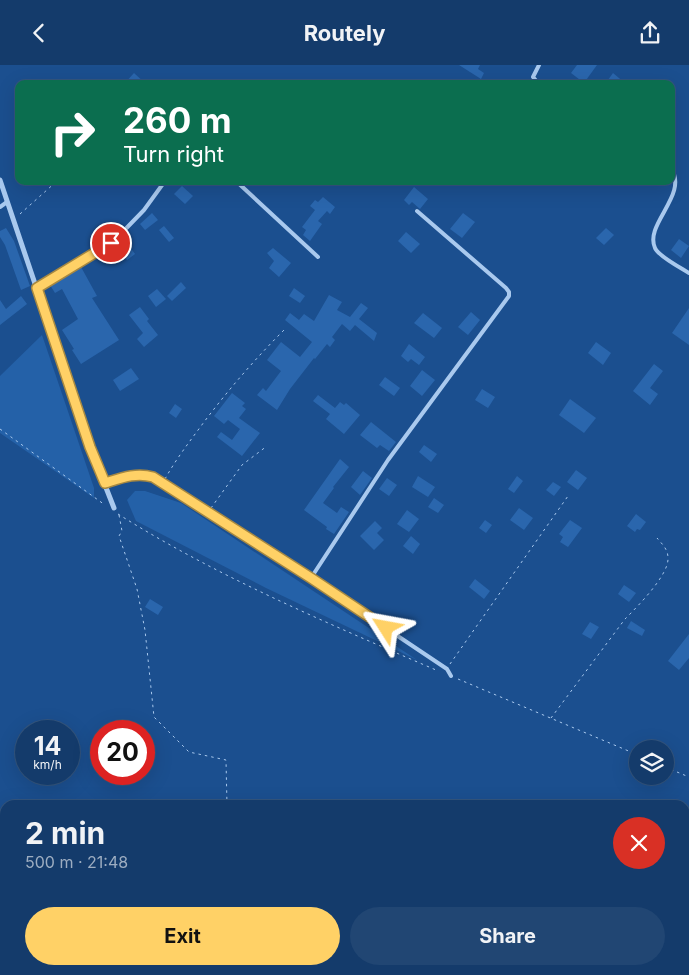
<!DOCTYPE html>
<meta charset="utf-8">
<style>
:root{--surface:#143b6b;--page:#214673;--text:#f1f3f6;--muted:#9dadc1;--line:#33557e;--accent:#ffd166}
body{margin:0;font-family:Inter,sans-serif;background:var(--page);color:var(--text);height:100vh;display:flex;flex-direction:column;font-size:19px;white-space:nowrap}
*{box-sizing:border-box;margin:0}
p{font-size:16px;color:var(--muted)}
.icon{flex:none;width:28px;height:28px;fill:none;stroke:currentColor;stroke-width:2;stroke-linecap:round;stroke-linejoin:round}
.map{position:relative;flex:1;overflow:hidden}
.details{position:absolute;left:0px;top:735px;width:690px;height:175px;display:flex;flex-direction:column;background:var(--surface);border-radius:15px 15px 0 0;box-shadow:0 5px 20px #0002,0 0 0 1px var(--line)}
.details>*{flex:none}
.hud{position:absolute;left:15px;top:15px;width:660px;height:105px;border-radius:10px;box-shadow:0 5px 20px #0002,0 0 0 1px var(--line);background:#0b6e4f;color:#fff;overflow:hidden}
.buttons{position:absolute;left:629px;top:675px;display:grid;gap:10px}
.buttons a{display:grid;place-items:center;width:45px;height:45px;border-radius:50%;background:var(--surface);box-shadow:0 5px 20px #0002,0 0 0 1px var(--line);font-size:25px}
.speed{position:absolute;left:15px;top:655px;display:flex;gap:10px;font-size:25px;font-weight:700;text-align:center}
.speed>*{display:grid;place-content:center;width:65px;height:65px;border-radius:50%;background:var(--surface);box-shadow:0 5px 20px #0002,0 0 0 1px var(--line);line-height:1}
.speed small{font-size:12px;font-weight:400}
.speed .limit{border:8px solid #d22;background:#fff;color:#111}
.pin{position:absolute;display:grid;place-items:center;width:42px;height:42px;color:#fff;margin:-21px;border:2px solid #fff;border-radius:50%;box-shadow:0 1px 5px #0007}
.me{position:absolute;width:55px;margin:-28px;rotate:304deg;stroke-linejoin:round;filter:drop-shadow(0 0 4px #0008)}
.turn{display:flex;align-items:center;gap:18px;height:105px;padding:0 25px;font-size:22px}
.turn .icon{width:65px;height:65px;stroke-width:2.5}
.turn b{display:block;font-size:35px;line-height:42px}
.round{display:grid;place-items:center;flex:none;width:52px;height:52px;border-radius:26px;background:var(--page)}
.overview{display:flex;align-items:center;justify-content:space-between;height:85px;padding:0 25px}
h1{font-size:30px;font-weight:700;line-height:38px}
.cta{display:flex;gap:10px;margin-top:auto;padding:10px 25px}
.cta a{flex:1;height:58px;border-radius:30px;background:var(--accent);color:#111;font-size:20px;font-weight:700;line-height:58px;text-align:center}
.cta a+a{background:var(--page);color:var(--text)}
header{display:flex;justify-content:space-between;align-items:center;height:65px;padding:0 25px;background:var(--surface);font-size:22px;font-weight:700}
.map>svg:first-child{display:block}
.green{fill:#2461a8}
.building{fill:#2a66ad}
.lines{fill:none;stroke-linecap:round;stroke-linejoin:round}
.path{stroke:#a9c9ee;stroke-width:1;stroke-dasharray:2.5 4;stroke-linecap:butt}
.service{stroke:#a9c9ee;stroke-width:4}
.minor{stroke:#a9c9ee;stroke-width:5}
.route-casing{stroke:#a68842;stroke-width:12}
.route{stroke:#ffd166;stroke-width:9}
</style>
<header><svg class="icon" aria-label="back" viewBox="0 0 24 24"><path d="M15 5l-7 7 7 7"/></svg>Routely<svg class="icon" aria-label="share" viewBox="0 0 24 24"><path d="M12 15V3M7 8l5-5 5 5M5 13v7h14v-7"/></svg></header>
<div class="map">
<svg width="689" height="910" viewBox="0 0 689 910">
<rect width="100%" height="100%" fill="#1b4f8f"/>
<!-- green -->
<g class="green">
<polygon points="42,270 94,423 94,433 0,368 0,311"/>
<polygon points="135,426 145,426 181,438 417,595 266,523 136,456 127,435"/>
</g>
<!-- building -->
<g class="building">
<polygon points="459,0 480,0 478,4 484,8 481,14"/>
<polygon points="577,0 597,0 584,18 571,8"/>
<polygon points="134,8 146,19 124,19"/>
<polygon points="613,8 626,19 605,19"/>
<polygon points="182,121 193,131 185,139 174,129"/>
<polygon points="414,122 428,134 420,144 412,137 409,140 404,135"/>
<polygon points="323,132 335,142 330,149 327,146 318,156 322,159 310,176 303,170 306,165 302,162 315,145 310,141 315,135 318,137"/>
<polygon points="152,148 158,155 145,165 140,159"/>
<polygon points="463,148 475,157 462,173 450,164"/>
<polygon points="164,161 174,173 169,177 159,165"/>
<polygon points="6,163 14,176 30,221 21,225 5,180 0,172 0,166"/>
<polygon points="606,163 614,170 604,180 596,173"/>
<polygon points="406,167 420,179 411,188 398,176"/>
<polygon points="679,174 689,181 681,193 671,185"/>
<polygon points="130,182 135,189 127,195 122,188"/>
<polygon points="273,183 291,198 279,212 269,203 274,196 267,188"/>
<polygon points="81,202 97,231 92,233 119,275 81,299 72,285 74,284 62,265 78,254 62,224 55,228 50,220"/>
<polygon points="181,217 186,223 172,236 167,231"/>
<polygon points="294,223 305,231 300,238 289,231"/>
<polygon points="157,224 166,234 156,242 148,231"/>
<polygon points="329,230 342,237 337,245 350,252 361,238 368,243 359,254 377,268 374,276 355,260 350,266 342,259 332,272 335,275 330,282 327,279 315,294 314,293 290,324 277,345 257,330 263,323 266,326 281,306 267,295 281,277 300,292 312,277 285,255 290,248 299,255 304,249 314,256"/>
<polygon points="21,231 27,239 0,260 0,235 6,244"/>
<polygon points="140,242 149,254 147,256 158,270 144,282 137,274 143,268 129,250"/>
<polygon points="689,243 689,280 672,268"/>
<polygon points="471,247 480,255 468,270 458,262"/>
<polygon points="423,248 442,263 434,273 414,258"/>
<polygon points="596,277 611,288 603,300 588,288"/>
<polygon points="409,279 425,292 419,300 411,294 408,297 401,291"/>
<polygon points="654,299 663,306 650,323 658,329 650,340 633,326"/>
<polygon points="131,303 139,314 120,326 113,315"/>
<polygon points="422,305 435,315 422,331 410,321"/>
<polygon points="385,312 400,323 394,331 379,320"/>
<polygon points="482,324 495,332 488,343 475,335"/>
<polygon points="232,328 245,338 242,341 246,344 239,353 260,368 242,391 217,372 221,367 232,375 240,364 228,355 224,359 214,351"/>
<polygon points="318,330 335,343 340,337 344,340 346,338 360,350 344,369 326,354 330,349 313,336"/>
<polygon points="570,334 596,353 584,368 559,350"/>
<polygon points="175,339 182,344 176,353 169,348"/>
<polygon points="371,357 396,377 389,386 380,380 377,383 360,370"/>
<polygon points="424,380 437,389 431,397 419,387"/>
<polygon points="340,394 349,402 333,422 334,423 323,438 337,448 341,442 349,447 334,469 326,464 327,462 304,445"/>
<polygon points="576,405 587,413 578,425 567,417"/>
<polygon points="363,406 372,413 360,430 351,422"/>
<polygon points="418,411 435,422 428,432 412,422"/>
<polygon points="517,411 523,416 514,428 508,424"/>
<polygon points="387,413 397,420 389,431 379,424"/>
<polygon points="553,417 561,422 554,431 546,425"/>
<polygon points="434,433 444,440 438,448 428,442"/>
<polygon points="519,443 533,453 524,465 510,455"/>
<polygon points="407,445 419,454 409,467 397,459"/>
<polygon points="636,449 646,457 640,465 637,464 635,467 627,461"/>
<polygon points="485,455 492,460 486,468 479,463"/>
<polygon points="570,455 582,463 568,482 560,477 563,472 559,469"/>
<polygon points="375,456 382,463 377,468 384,475 374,485 360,471"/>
<polygon points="411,471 420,479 413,489 403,481"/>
<polygon points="475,514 490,526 484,534 469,522"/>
<polygon points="624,520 636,528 629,537 618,529"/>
<polygon points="150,534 163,542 158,550 145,542"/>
<polygon points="631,556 645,565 642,571 627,563"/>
<polygon points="590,557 599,562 591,574 582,569"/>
<polygon points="689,569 689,593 679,605 668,596"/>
</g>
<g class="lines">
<!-- path -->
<g class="path">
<polyline points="20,149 57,116"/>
<polyline points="0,364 105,440"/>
<path d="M165 414C176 394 190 376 204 357 229 324 255 294 284 265"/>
<polyline points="211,443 242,400 267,381"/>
<path d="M118 449C218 512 327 558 436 605"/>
<polyline points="119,450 122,466 119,471 137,524 145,565 154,652 189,687 226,695 227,740"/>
<polyline points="450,599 568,431"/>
<polyline points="458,614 638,690"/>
<path d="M551 653 625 554C637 542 669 510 668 493 668 484 662 479 657 473"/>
<polyline points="665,702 689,712"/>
<polyline points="685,791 689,786"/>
<polyline points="213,910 214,905"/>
<polyline points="595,910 599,905"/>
</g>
<!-- service -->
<g class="service">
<polyline points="539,0 533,12 539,19"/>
<path d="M671 103C689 130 644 159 655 183 658 191 681 203 689 208"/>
<polyline points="236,116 318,192"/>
<polyline points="0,142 7,137"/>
<polyline points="37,223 111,179 144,145 165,116"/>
<path d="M105 418C123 413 140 405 158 416L311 513 447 604 451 611"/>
<polyline points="311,513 388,395 509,231 509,227 506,223 417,146"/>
</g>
<!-- minor -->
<polyline class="minor" points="0,115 90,382 114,443"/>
</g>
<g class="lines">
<defs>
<path id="route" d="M111 178 37 223 90 382 105 418C121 413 136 407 153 412L311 513 386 563"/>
</defs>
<!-- route casing -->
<use href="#route" class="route-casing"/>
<!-- route -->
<use href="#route" class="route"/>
</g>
</svg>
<div class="buttons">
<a><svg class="icon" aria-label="layers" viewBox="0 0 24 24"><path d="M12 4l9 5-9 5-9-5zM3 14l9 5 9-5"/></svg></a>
</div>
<div class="speed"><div>14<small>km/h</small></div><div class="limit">20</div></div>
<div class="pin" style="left:111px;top:178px;background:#d93025"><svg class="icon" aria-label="arrive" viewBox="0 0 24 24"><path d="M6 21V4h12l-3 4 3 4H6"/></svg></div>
<svg class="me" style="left:386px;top:563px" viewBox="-20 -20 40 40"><path d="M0-17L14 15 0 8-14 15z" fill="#ffd166" stroke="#fff" stroke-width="4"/></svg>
<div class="hud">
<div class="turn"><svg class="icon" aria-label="right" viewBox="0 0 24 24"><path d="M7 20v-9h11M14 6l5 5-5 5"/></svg><div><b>260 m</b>Turn right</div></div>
</div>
<section class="details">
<div class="overview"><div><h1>2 min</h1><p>500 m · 21:48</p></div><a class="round" style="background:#d93025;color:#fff"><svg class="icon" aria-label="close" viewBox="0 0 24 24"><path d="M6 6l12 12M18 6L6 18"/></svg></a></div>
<div class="cta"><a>Exit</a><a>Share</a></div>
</section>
</div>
